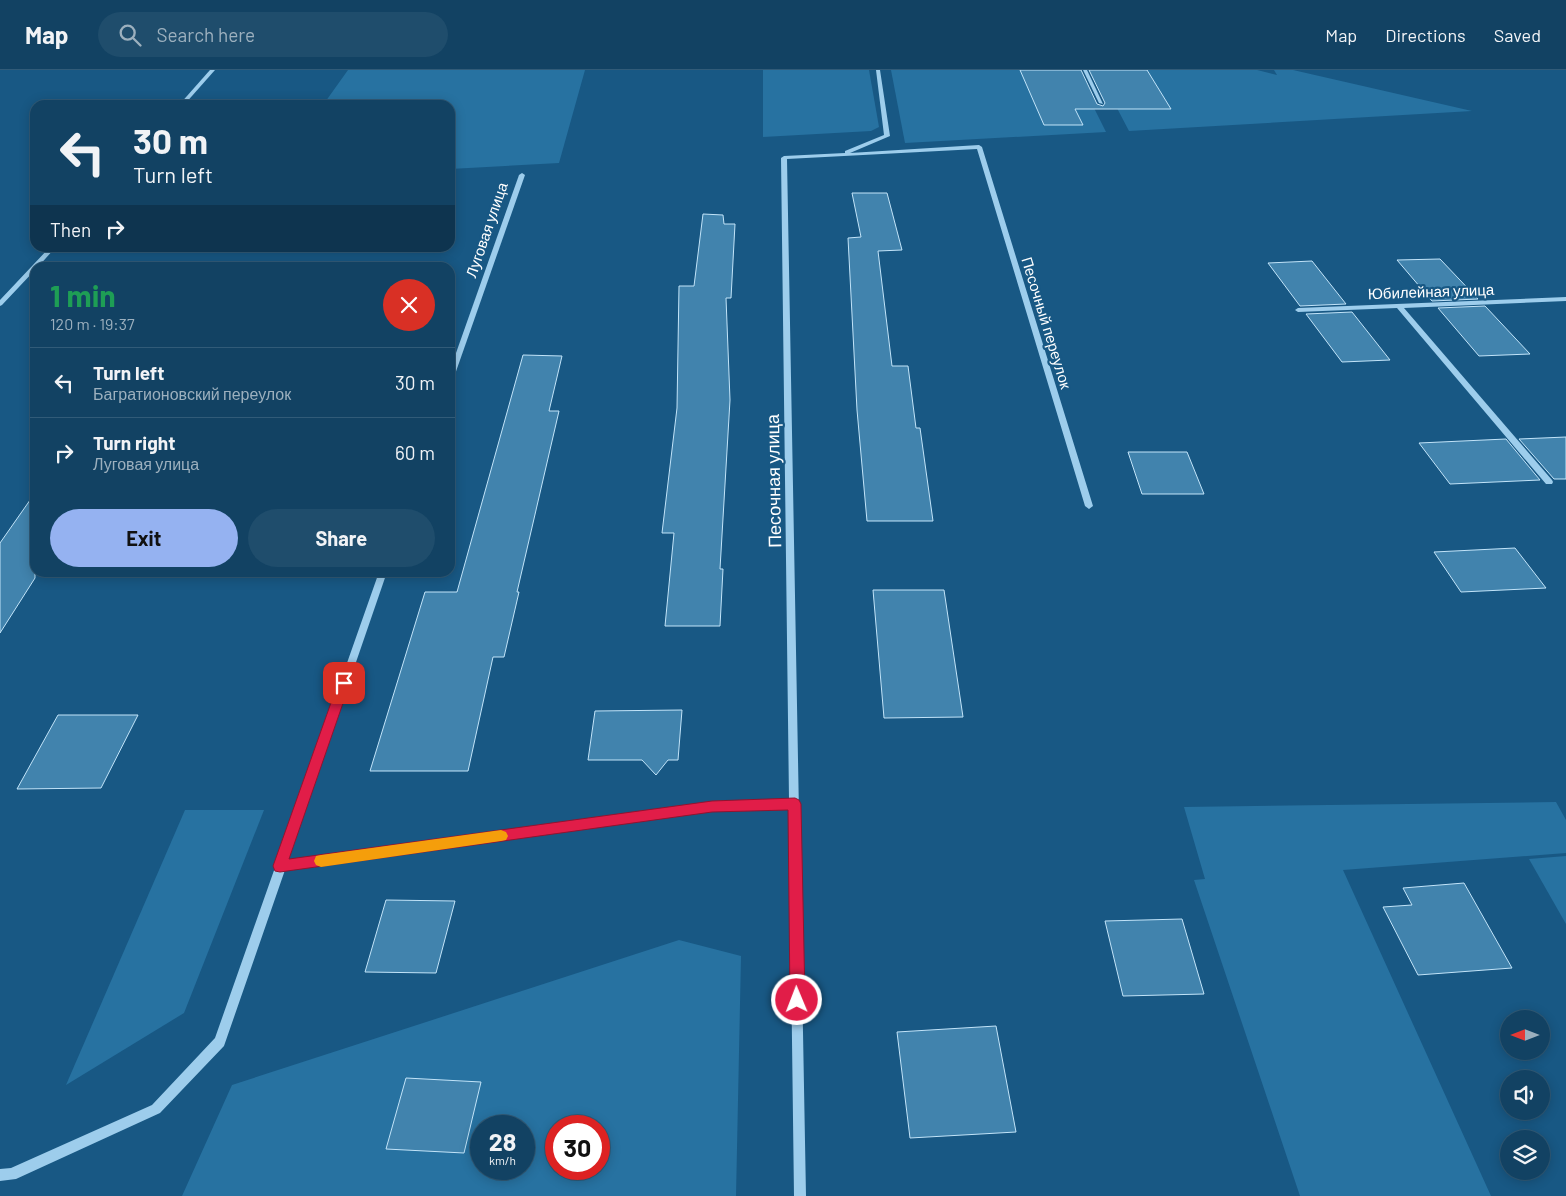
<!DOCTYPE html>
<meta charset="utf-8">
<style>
:root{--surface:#124263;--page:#1f4d6c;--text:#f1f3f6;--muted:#9cb0be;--line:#315b78;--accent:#95b2f1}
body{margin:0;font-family:Barlow,sans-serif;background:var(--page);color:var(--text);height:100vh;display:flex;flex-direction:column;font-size:19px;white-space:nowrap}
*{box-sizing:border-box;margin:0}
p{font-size:16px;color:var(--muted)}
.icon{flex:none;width:28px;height:28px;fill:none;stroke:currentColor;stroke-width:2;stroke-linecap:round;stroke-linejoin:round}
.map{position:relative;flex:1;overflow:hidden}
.drawer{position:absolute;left:30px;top:192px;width:425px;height:315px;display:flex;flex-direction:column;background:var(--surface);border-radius:15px;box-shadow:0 2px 12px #0003,0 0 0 1px var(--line)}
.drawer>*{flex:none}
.hud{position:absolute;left:30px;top:30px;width:425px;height:152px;border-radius:15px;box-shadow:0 2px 12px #0003,0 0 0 1px var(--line);background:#124263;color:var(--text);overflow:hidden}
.needle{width:32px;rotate:270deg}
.fabs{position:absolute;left:1500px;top:940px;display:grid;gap:10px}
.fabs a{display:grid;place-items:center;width:50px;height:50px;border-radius:50%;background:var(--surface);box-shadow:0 2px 12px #0003,0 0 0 1px var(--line);font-size:25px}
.speed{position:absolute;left:470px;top:1045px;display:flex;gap:10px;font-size:25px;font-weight:700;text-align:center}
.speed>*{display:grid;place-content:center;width:65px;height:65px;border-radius:50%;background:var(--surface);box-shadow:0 2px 12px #0003,0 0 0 1px var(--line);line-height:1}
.speed small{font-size:12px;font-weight:400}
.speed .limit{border:8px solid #d22;background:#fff;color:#111}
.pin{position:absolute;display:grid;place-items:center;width:42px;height:42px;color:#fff;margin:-21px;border-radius:10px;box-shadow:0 2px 8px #0006}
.me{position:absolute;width:55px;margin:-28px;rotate:359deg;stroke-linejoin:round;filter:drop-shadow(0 0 4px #0008)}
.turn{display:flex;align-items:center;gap:18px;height:105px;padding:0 20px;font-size:22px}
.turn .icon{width:65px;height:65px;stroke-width:2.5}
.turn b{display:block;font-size:35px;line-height:42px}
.then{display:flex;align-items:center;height:48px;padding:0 20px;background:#0003;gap:10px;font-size:19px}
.round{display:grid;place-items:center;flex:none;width:52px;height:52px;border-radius:26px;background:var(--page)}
.summary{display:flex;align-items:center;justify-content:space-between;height:85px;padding:0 20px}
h1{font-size:30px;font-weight:700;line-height:38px;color:#1e9e55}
.primary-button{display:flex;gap:10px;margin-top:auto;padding:10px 20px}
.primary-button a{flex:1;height:58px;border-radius:30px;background:var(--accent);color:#111;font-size:20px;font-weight:700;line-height:58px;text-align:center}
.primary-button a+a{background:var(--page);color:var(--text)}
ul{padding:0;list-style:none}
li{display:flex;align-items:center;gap:15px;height:70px;padding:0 20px;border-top:1px solid var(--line)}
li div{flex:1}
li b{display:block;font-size:19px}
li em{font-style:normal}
header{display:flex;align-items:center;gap:30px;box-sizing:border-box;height:70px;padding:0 25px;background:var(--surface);border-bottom:1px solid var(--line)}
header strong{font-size:24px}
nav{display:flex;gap:28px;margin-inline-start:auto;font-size:18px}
.search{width:350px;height:45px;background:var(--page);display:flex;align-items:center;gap:12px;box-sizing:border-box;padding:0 18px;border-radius:28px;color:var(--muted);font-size:19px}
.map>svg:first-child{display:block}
.green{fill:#2772a1;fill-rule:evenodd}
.building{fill:#4183ad;stroke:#c2e4f9}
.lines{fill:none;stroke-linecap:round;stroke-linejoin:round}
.minor{fill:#9dcdec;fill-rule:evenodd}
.route{fill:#e11d48;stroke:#92132f}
.slow{fill:#f59e0b}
.labels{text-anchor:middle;stroke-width:4.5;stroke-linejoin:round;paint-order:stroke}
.far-street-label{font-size:15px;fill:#fff;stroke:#185884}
.street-label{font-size:18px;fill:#fff;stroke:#185884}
</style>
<header>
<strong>Map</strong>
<div class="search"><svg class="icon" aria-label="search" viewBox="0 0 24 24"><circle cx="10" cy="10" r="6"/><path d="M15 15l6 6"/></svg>Search here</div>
<nav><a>Map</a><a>Directions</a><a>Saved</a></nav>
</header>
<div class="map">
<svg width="1566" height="1126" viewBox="0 0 1566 1126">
<rect width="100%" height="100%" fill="#185884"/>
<!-- green -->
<g class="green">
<polygon points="348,0 585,0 559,93 450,99 450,35 323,35"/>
<polygon points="763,0 869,0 879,57 871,61 763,67"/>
<polygon points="891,0 1075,0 1106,62 905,73"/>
<polygon points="1097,0 1257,0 1277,5 1274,0 1293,0 1472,41 1129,61"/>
<polygon points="1556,732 1566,750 1566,783 1343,800 1491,1126 1300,1126 1194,810 1205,809 1184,737"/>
<polygon points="185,740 264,740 184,943 66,1015"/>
<polygon points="1566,786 1566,854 1529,789"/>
<path d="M679 870 741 886 736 1126H182L232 1015ZM481 1056H524V1099H481ZM556 1056H599V1099H556Z"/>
</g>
<!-- building -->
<g class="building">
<polygon points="1020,0 1081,0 1097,34 1103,36 1105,33 1089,0 1147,0 1171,39 1075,39 1083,55 1044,55"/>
<polygon points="852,123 887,123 902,180 878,181 892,296 908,296 916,358 920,358 933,451 867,451 857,340 848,168 861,167"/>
<polygon points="703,144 723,145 724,154 735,154 731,228 726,228 730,330 720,499 723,499 720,556 665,556 674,463 662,463 677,338 679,216 694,216"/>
<polygon points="1440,189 1478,229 1432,231 1397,190"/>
<polygon points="1312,191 1346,234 1300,236 1268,193"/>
<polygon points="1485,236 1530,284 1479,286 1438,238"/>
<polygon points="1352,242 1390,290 1342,292 1306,244"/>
<polygon points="523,285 562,286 549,341 559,341 517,522 519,522 504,587 493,587 468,701 370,701 425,522 457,522"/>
<polygon points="1566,367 1566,409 1554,409 1519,369"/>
<polygon points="1506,369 1540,410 1450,414 1419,373"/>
<polygon points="1128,382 1187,382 1204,424 1142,424"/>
<polygon points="35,423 35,508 0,563 0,473"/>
<polygon points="1515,478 1546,518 1461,522 1434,482"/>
<polygon points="873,520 944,520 963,647 884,648"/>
<polygon points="682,640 678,690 668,690 656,705 642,690 588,690 595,641"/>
<polygon points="58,645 138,645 101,718 17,719"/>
<polygon points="1464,813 1512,898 1418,905 1383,837 1412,835 1403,818"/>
<polygon points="386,830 455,831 436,903 365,902"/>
<polygon points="1182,849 1204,924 1123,926 1105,851"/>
<polygon points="996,956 1016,1062 910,1068 897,962"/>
<polygon points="406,1008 481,1012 464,1083 386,1079"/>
</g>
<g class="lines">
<!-- minor -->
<g class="minor">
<polygon points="210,0 215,0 184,35 179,35"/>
<polygon points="876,0 880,0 890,66 850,83 979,75 982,77 1093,436 1089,439 1085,436 977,79 787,89 806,1126 794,1126 789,738 712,741 285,800 224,976 160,1043 16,1109 0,1111 0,1099 11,1098 152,1035 215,968 379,502 387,502 288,790 712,733 789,730 781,88 784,86 845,83 845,81 884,65"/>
<polygon points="1083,0 1087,0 1103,34 1099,33"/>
<polygon points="522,103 525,105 453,310 450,312 450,300 519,105"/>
<polygon points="49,178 55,178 37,198 35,198 35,200 2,235 0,236 0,230"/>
<polygon points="1566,227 1566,231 1404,238 1552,410 1553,412 1552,414 1546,414 1397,238 1298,242 1295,240 1298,238"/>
</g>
</g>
<!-- route -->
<polygon class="route" points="344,608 348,609 350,613 289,789 712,731 795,728 799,730 801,734 805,930 802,935 797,937 792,935 790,930 788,740 712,742 280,802 275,801 273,796 338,613 340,609"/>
<!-- slow -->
<polygon class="slow" points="501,760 506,762 508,766 506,770 501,771 321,797 316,795 314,791 316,786 321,785"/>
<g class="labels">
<!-- far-street labels -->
<g class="far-street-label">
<text transform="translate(487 160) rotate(-71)" y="5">Луговая улица</text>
<text transform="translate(1431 222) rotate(-2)" y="5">Юбилейная улица</text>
<text transform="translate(1046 253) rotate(73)" y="5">Песочный переулок</text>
</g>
<!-- street labels -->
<g class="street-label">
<text transform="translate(774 411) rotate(-91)" y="6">Песочная улица</text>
</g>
</g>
</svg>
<div class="fabs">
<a><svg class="needle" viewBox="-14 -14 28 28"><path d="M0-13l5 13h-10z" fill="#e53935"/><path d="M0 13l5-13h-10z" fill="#9cb0be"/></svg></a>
<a><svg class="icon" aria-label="sound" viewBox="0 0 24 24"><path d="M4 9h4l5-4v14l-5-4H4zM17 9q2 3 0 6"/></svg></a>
<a><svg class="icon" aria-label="layers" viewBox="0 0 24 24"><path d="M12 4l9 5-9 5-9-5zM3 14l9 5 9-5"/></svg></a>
</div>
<div class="speed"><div>28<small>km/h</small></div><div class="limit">30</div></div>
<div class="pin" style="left:344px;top:613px;background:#d93025"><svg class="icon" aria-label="arrive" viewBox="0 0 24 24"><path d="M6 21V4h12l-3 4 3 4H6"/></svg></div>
<svg class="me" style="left:797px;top:930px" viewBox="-20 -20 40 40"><circle r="17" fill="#e11d48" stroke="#fff" stroke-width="3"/><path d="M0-11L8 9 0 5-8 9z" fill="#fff"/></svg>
<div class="hud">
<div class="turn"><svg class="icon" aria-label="left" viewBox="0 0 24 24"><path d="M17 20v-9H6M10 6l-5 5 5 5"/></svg><div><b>30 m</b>Turn left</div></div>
<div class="then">Then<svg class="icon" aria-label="right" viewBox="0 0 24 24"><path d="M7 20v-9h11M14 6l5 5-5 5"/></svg></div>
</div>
<section class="drawer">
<div class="summary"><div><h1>1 min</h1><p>120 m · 19:37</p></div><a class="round" style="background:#d93025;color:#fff"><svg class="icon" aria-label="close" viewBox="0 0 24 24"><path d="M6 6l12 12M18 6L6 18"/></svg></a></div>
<ul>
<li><svg class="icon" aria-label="left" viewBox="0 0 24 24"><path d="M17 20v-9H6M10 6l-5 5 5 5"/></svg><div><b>Turn left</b><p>Багратионовский переулок</p></div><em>30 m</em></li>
<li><svg class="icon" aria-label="right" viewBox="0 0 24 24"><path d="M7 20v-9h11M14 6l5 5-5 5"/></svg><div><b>Turn right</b><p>Луговая улица</p></div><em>60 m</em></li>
</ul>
<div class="primary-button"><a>Exit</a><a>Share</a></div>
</section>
</div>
